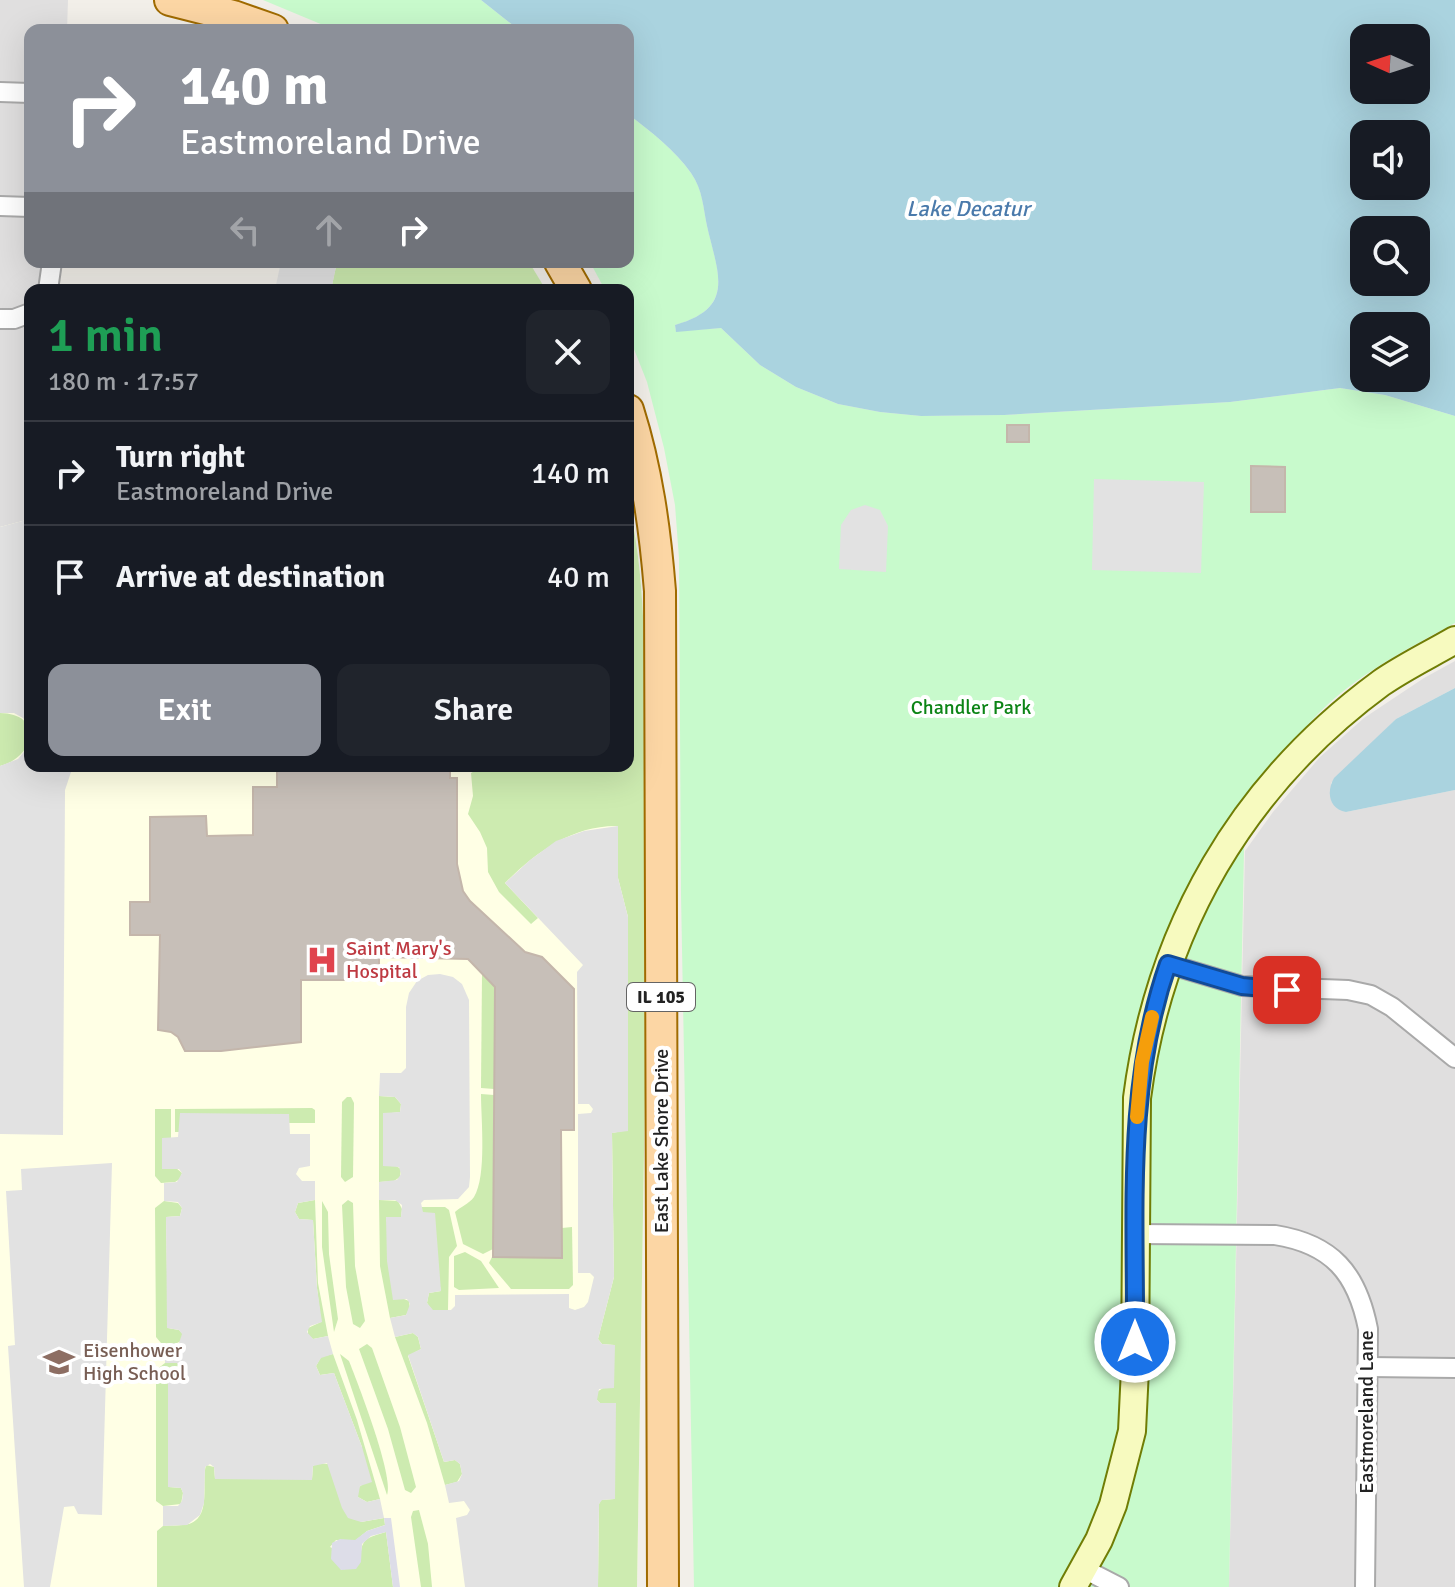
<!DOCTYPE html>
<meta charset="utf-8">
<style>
:root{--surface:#171b24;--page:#20242c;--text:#f1f3f6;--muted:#9ea1a6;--line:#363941;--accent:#8c9099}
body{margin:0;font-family:Signika,sans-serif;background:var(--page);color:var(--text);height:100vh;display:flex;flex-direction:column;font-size:30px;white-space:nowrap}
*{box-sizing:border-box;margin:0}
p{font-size:26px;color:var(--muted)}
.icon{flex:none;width:44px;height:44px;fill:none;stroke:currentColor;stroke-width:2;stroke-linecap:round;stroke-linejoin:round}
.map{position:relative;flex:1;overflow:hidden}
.details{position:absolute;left:24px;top:284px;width:610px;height:488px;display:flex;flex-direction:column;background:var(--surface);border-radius:16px;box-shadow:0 8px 32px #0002}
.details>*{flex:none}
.banner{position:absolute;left:24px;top:24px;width:610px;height:244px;border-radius:16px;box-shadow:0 8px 32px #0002;background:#8c9099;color:#fff;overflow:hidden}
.needle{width:52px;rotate:273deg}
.fabs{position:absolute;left:1350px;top:24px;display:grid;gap:16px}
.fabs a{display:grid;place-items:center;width:80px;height:80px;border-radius:16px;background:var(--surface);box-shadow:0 8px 32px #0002;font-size:40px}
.pin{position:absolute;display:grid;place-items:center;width:68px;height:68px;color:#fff;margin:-34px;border-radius:16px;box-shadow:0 4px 12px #0006}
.me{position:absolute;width:88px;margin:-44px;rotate:0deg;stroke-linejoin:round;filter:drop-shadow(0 0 6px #0008)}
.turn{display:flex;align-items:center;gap:28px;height:168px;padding:0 24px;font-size:36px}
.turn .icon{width:104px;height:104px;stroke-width:2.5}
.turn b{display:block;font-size:56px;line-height:68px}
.lanes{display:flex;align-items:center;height:76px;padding:0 24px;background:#0003;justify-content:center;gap:40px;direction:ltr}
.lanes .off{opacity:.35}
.round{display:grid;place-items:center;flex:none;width:84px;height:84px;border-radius:16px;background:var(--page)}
.headline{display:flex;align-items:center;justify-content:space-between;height:136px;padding:0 24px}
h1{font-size:48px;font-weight:600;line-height:60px;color:#1e9e55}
.button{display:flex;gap:16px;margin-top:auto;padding:16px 24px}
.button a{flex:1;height:92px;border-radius:16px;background:var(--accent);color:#fff;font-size:32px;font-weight:600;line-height:92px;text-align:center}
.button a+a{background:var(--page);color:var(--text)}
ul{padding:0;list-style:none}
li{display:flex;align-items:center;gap:24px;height:104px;padding:0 24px;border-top:2px solid var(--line)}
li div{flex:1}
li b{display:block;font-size:30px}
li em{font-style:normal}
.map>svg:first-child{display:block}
.residential{fill:#e0dfdf}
.education{fill:#ffffe5}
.grass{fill:#cdebb0}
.park{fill:#c8facc}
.parking{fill:#e2e2e2}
.plaza{fill:#dddde8}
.water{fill:#aad3df;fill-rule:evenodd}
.building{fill:#c7bfb8;stroke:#c4b6ab;stroke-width:2}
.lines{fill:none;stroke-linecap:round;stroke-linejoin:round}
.street-casing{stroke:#a9a9a9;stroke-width:22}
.secondary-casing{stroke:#707d05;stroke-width:30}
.primary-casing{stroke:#a06b00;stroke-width:34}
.street{stroke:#fff;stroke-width:18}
.secondary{stroke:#f7fabf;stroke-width:26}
.primary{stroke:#fcd6a4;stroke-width:30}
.route-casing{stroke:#114b97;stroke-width:20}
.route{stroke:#1a73e8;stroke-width:14}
.slow{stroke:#f59e0b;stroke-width:14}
.labels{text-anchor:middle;stroke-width:8;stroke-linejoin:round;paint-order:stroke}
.shield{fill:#fff;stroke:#646464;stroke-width:2}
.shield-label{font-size:18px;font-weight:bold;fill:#222}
.park-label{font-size:20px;fill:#0c8416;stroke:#fff}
.health-label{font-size:20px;fill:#be3a42;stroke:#fff;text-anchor:start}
.street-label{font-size:20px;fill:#222;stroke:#fff}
.education-label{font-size:20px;fill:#785e54;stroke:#fff;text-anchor:start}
.water-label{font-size:22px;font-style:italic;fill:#4a7aab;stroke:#fff}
</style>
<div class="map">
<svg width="1455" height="1587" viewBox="0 0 1455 1587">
<rect width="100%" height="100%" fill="#f2efe9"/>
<!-- residential -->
<g class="residential">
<polygon points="0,0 68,0 67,30 30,30 30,262 60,262 59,290 30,290 30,519 0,527"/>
<polygon points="1455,661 1455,688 1396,719 1331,783 1346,812 1455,790 1455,1587 1229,1587 1245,851 1273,812 1320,757 1364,718 1424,678"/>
</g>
<!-- education -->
<polygon class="education" points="628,502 635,529 641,584 644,636 645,1090 637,1587 0,1587 0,527 30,519 30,766 628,766"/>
<!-- grass -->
<g class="grass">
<polygon points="337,262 529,262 546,290 331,290"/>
<path d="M628 502C639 546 642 590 644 636L645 1090 637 1587H598L599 1504 601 1500 614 1499 615 1403H600L597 1400V1392L603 1388 614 1345 602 1344 598 1339 614 1277 612 1133 628 1130V917L618 878V826C573 825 536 852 505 883L538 918 531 924 499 892 488 872 487 848 480 832 468 814 473 796 471 773 484 766H628Z"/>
<path d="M0 713C45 714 35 757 0 766Z"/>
<polygon points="482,974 495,987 494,1089 481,1088"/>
<path d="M481 1094 494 1095 493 1249 483 1254 463 1244 455 1212C460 1207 469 1204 474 1197 487 1176 481 1120 481 1094Z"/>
<polygon points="379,1096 395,1097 401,1104 400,1112 383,1114 383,1166 396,1166 401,1169 400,1177 394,1181 379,1182"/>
<polygon points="347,1097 351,1097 354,1103 353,1177 345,1182 341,1177 342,1102"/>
<polygon points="312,1108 315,1110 315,1123 289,1123 289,1115 180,1114 180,1132 175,1132 175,1109"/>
<polygon points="155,1109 171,1109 171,1138 163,1138 176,1168 182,1173 180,1179 175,1182 161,1183 155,1176"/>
<polygon points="315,1200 318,1283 328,1336 313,1339 308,1335 308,1328 321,1322 317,1288 313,1220 299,1219 295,1212 298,1203"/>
<polygon points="348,1200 353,1203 355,1266 365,1321 360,1328 353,1324 346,1287 342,1205"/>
<polygon points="379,1200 398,1201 402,1209 401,1217 386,1218 404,1299 409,1301 410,1309 406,1315 390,1318 380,1266"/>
<polygon points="164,1201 178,1203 182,1208 180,1216 166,1217 168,1328 179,1330 183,1334 181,1341 175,1344 161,1343 156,1337 155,1208"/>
<polygon points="322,1201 328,1212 329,1254 338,1319 334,1332 322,1247"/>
<polygon points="421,1207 445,1207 449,1210 457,1246 449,1257 448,1310 432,1310 427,1303 429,1293 441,1291"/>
<polygon points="572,1227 573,1285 569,1289 511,1289 489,1263 493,1255 562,1228"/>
<polygon points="465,1252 481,1261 499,1288 459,1290 454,1287 454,1256"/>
<polygon points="413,1333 418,1337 421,1349 408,1356 444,1462 455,1460 460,1464 462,1474 457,1482 445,1485 427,1423 395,1337"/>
<polygon points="367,1344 372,1348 400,1427 416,1487 411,1493 405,1490 388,1429 359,1349"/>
<polygon points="333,1354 357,1420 380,1499 367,1502 358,1497 358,1488 363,1484 362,1447 334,1373 320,1375 316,1366 321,1357"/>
<path d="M340 1354 349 1361C358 1384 394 1476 387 1495Z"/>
<polygon points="165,1363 177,1363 183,1371 182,1380 169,1381 169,1487 181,1488 183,1493 181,1504 163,1506 156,1501 156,1370"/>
<path d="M317 1463 328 1464 361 1522 384 1518 385 1525 367 1531 356 1540H336L330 1547 361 1561C360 1539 366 1538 386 1532L393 1587H157V1531L163 1526C171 1525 181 1526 189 1524 212 1517 201 1482 206 1465L214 1467 215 1479H312L313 1466Z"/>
<polygon points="419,1510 428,1544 432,1587 421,1587 411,1517 413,1511"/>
</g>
<!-- park -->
<g class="park">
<polygon points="263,0 481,0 519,30 335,30"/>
<path d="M628 114C650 131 675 150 691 173 703 190 703 207 707 226 718 273 736 308 675 325L676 331 721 328 760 365 796 387 838 404 880 412 921 416 1004 415 1230 402 1340 388 1385 395 1455 416V623C1407 649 1354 676 1316 716 1291 742 1267 772 1245 802L1229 1587H694L681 895 679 558 675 505 664 448 647 382 628 334V290H605L590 262H628Z"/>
</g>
<!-- parking -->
<g class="parking">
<polygon points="281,262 337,262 331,290 279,290 276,285"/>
<polygon points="1094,479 1204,482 1201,573 1092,570"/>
<polygon points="865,505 880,510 888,526 886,572 839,569 841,525 851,510"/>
<polygon points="30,519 30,734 29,725 23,718 14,713 0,713 0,527"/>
<polygon points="30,737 30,766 73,766 65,790 63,1135 0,1134 0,766 18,759 27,748"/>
<polygon points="618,826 618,878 628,917 628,1131 612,1133 614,1277 598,1339 602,1344 615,1345 614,1388 599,1389 597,1400 600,1403 616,1403 615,1499 602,1500 599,1504 598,1587 465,1587 456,1518 467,1515 470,1510 464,1501 449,1503 445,1485 459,1481 462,1474 460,1464 455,1460 444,1462 408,1355 421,1349 418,1337 413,1333 395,1337 390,1318 406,1315 410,1304 407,1299 393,1300 387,1261 386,1217 401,1217 402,1205 395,1200 379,1200 379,1182 397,1180 401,1174 399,1167 383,1166 383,1113 400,1112 401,1104 395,1097 379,1096 380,1073 401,1073 406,1068 406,1007 409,993 417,981 428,975 440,974 453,977 462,984 469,1000 470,1177 469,1187 458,1199 424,1200 421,1203 423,1212 435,1213 441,1291 429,1293 427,1303 433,1310 451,1310 455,1306 455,1295 569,1294 569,1308 575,1310 584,1307 588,1302 594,1277 590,1273 578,1273 578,1114 591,1113 593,1109 589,1104 578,1104 577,972 583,965 505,883 530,860 556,841 584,831"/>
<polygon points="180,1113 289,1114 290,1134 310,1134 310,1166 299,1168 296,1174 302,1181 315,1181 315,1200 298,1203 295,1212 299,1219 313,1220 317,1288 322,1322 310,1326 307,1332 313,1339 328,1336 333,1354 321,1358 316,1366 320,1375 334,1373 362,1447 372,1482 360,1486 358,1497 367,1502 380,1499 384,1518 361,1522 348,1518 342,1508 327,1463 313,1466 312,1480 215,1479 214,1467 210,1464 205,1467 204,1503 200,1515 187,1525 163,1526 163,1506 178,1506 182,1501 183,1493 181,1488 168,1487 168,1381 182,1380 183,1371 177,1363 165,1363 165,1344 179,1343 182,1334 179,1330 167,1328 166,1217 180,1216 182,1208 178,1202 164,1201 164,1183 177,1182 182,1173 179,1169 162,1169 162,1138 178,1137"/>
<polygon points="112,1163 102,1515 78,1514 74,1506 64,1507 50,1587 24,1587 8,1346 15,1345 6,1191 22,1190 21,1169"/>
</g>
<!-- plaza -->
<polygon class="plaza" points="384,1518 391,1518 400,1587 393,1587 386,1532 371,1536 362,1544 361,1562 356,1569 341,1570 331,1559 332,1543 340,1539 355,1540 367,1531 385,1525"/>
<!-- water -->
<g class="water">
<path d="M481 0H1455V416L1385 395 1340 388 1230 402 1004 415 921 416 880 412 838 404 796 387 760 365 721 328 676 332 675 325C736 308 718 274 707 226 703 208 703 190 691 173 675 150 650 131 628 114V30H519ZM1364 38H1416V90H1364ZM1364 134H1416V186H1364ZM1364 230H1416V282H1364ZM1364 326H1416V378H1364Z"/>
<path d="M1455 688V790L1346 812C1329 809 1326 792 1334 778L1396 719Z"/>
</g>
<!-- building -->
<g class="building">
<rect x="1007" y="425" width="22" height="17"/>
<polygon points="1251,466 1285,467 1285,512 1251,512"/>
<polygon points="277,766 450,766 450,778 457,778 457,864 463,891 470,901 525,952 542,957 574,989 574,1130 561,1130 562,1258 493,1257 495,987 468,959 379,957 379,980 301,980 301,1042 221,1051 185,1051 178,1037 171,1032 158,1030 160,935 130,935 130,902 150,902 150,817 206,816 207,836 253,835 253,787 277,787"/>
</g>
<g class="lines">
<defs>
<g id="street">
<polyline points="0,92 30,93"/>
<polyline points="0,206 30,207"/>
<polyline points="48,290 52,262"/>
<polyline points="0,319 14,319 30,313"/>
<polyline points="1168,964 1242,986 1348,990 1371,995 1392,1007 1455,1058"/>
<path d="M1136 1234 1275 1235C1332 1244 1357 1273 1368 1329L1365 1587"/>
<polyline points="1368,1367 1455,1368"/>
<polyline points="1084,1569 1119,1587"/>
</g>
<path id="secondary" d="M1073 1587 1099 1540 1113 1505 1132 1431 1135 1369 1137 1098C1159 928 1242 785 1381 683 1404 667 1431 654 1455 640"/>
<g id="primary">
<polyline points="170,0 233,16 273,30"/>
<polyline points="560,262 576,290"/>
<path d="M628 410C647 470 655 529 660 591L663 1587"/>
</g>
</defs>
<!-- street casing -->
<use href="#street" class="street-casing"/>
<!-- secondary casing -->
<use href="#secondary" class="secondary-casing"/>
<!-- primary casing -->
<use href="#primary" class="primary-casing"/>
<!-- street -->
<use href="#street" class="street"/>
<!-- secondary -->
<use href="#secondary" class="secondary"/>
<!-- primary -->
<use href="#primary" class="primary"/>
</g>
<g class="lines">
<defs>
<path id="route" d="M1135 1342C1136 1214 1125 1087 1168 964L1242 986 1287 990"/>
</defs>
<!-- route casing -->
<use href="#route" class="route-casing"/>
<!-- route -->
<use href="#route" class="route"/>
<!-- slow -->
<polyline class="slow" points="1137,1117 1142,1062 1152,1017"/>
</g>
<!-- icons -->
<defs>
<symbol id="hospital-bare" viewBox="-9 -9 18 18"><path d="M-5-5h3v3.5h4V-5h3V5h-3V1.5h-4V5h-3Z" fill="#e0444e" stroke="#fff" stroke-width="2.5" paint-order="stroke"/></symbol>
<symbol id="school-bare" viewBox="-9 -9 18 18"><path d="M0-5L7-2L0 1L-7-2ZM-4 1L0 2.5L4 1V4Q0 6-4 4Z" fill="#8d6e63" stroke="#fff" stroke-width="2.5" paint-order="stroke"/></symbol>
</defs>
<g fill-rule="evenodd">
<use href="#hospital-bare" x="300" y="938" width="44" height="44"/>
<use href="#school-bare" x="37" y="1340" width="44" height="44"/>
</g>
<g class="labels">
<!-- shield labels -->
<rect class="shield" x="627" y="983" width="68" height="28" rx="6"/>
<g class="shield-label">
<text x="661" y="1003">IL 105</text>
</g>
<!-- park labels -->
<g class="park-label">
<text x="971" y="714">Chandler Park</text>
</g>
<!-- health labels -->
<g class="health-label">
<text x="346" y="955">Saint Mary's<tspan x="346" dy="23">Hospital</tspan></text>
</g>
<!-- street labels -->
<g class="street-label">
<text transform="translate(661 1141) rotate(-90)" y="7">East Lake Shore Drive</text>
<text transform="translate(1366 1412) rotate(-90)" y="7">Eastmoreland Lane</text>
</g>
<!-- education labels -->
<g class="education-label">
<text x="83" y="1357">Eisenhower<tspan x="83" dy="23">High School</tspan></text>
</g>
<!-- water labels -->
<g class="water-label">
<text x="968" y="216">Lake Decatur</text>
</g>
</g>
</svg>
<div class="fabs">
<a><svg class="needle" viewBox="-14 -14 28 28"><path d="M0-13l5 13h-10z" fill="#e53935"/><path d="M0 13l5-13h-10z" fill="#9ea1a6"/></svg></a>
<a><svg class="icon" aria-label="sound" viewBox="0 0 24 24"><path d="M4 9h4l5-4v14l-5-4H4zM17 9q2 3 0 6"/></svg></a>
<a><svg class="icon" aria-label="search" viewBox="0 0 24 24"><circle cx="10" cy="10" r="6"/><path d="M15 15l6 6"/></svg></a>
<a><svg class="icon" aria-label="layers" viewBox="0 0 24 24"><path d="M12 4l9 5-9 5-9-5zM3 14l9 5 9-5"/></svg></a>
</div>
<div class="pin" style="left:1287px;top:990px;background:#d93025"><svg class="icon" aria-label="arrive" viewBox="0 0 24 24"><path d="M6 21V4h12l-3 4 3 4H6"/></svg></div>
<svg class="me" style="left:1135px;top:1342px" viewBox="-20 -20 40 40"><circle r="17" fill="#1a73e8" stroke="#fff" stroke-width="3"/><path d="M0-11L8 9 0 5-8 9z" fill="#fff"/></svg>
<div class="banner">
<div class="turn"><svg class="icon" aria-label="right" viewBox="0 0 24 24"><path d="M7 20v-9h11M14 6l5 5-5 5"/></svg><div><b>140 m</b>Eastmoreland Drive</div></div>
<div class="lanes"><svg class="icon off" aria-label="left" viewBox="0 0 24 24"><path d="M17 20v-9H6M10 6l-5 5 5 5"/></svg><svg class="icon off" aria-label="ahead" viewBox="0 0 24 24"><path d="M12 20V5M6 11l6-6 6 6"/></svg><svg class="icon" aria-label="right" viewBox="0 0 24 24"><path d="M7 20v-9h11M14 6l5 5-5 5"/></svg></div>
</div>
<section class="details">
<div class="headline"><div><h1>1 min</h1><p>180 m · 17:57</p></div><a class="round"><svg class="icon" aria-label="close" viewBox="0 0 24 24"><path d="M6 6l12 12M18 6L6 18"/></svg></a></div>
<ul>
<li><svg class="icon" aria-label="right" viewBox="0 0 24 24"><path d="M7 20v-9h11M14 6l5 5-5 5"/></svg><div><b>Turn right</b><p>Eastmoreland Drive</p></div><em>140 m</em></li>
<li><svg class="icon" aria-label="arrive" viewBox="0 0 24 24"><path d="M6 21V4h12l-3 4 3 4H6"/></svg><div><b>Arrive at destination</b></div><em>40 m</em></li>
</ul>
<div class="button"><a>Exit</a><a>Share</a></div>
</section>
</div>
